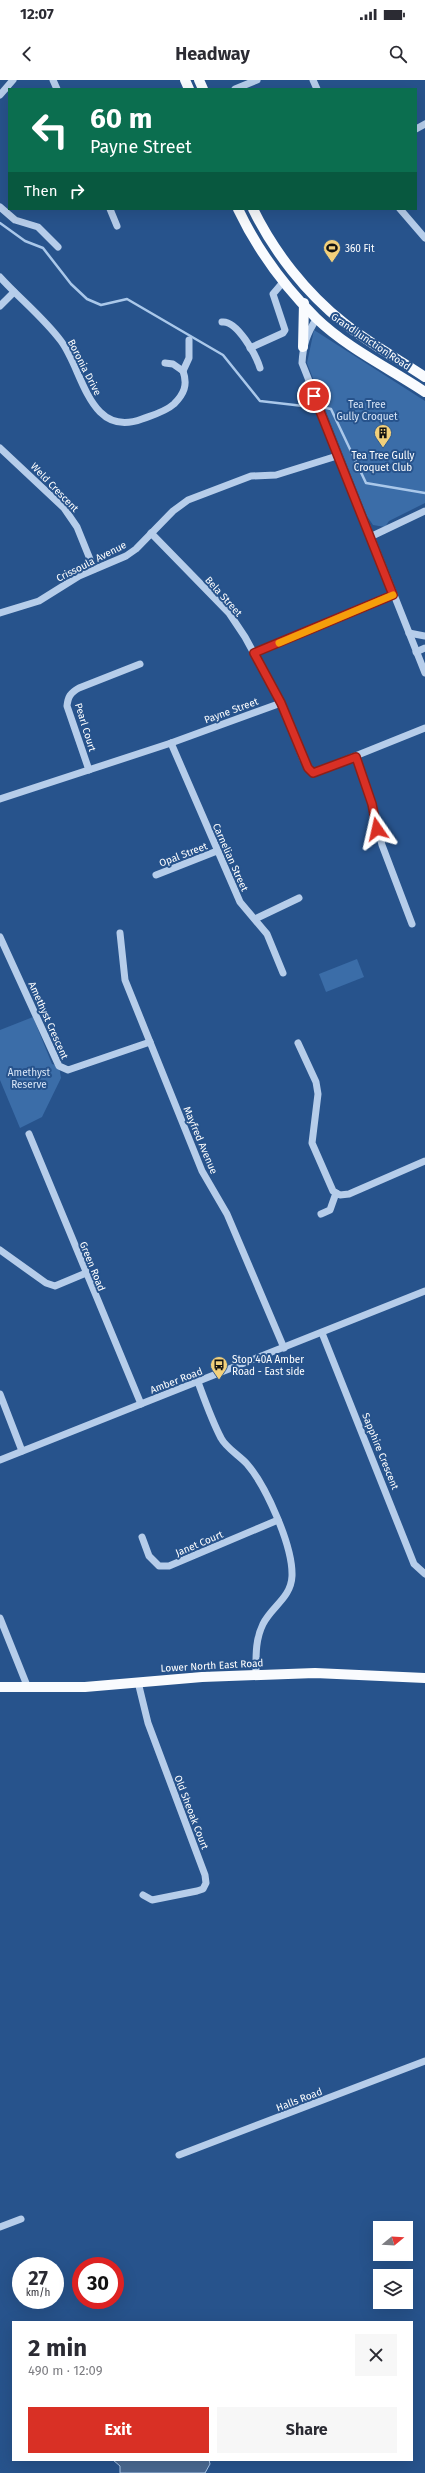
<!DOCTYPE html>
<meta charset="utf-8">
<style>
:root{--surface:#fff;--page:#f7f7f7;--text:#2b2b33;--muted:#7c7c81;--accent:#d93025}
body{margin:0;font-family:"Fira Sans",sans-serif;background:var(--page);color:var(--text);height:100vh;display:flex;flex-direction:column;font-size:15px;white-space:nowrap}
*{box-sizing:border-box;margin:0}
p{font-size:13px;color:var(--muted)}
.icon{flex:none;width:22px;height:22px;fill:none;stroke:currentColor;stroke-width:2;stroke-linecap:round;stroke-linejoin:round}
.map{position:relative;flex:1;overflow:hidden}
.details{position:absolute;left:12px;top:2241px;width:401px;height:140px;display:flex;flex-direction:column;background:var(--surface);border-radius:0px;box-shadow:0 4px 16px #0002}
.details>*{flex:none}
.guide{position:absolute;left:8px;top:8px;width:409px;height:122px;border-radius:0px;box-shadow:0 4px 16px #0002;background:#0b6e4f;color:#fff;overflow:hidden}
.needle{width:26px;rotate:72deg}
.fabs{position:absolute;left:373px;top:2141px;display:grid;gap:8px}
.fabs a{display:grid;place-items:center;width:40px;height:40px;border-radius:0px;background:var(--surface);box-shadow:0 4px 16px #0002;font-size:20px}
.speed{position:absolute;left:12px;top:2177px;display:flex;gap:8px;font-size:20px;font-weight:700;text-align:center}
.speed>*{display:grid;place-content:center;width:52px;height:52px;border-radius:50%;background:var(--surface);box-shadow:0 4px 16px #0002;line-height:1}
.speed small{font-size:10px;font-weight:400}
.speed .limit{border:6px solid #d22;background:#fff;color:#111}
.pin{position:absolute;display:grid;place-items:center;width:34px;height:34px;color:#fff;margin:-17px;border:2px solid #fff;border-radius:50%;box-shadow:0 1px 4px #0007}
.me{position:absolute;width:44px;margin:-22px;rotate:349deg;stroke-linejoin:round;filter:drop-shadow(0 0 3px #0008)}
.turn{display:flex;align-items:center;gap:14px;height:84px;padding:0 16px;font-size:18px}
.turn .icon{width:52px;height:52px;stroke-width:2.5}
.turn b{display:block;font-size:28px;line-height:34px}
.then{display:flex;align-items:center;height:38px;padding:0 16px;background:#0003;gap:8px;font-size:15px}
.round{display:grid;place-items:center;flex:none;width:42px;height:42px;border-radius:0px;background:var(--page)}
.overview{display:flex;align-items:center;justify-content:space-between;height:68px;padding:0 16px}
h1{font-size:24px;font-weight:700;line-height:30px}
.cta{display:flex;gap:8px;margin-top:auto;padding:8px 16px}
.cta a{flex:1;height:46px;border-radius:0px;background:var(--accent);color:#fff;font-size:16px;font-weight:700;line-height:46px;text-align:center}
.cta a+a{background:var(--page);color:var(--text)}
.status{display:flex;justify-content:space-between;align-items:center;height:28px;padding:0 20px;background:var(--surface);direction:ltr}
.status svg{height:11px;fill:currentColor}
header{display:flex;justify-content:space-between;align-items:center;height:52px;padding:0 16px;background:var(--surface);font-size:18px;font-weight:700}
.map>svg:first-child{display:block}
.green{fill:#3b6da8}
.water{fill:#4a6991;stroke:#aac8ea}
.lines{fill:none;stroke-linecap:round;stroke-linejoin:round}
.stream{stroke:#aac8ea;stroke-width:2.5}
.minor{stroke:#b6cdea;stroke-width:7}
.major{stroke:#f9fbfe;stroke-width:10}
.route-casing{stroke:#8d1f18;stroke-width:10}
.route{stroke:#d93025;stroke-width:7}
.slow{stroke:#f59e0b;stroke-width:7}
.labels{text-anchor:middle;stroke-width:4;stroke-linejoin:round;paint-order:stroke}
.poi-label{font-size:10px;fill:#fff;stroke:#27538c;text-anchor:start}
.street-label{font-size:10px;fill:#fff;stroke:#27538c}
.park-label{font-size:10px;fill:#dae7f8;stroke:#27538c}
</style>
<div class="status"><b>12:07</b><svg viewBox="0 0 49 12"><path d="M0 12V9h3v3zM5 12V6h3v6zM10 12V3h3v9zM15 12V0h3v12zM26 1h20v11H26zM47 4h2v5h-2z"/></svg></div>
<header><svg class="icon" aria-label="back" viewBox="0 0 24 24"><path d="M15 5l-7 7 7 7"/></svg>Headway<svg class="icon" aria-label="search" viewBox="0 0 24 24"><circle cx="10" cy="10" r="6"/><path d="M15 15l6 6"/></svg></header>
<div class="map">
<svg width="425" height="2393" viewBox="0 0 425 2393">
<rect width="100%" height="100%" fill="#27538c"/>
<!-- green -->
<g class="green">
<polygon points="314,250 425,321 425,423 389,441 385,447 373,445 367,436 307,283"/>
<polygon points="357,879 364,897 326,912 319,894"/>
<polygon points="33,937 52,984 59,986 61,998 42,1037 20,1048 0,1000 0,950"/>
</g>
<!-- water -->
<polygon class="water" points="113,2380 209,2380 210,2384 205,2393 120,2393 120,2386"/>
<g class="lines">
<!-- stream -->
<g class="stream">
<polyline points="0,143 25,161 43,168 71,204 87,219 101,225 127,219 223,275 260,321 312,327"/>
<polyline points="326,328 331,329 366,403 425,413"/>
</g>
<!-- minor -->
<g class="minor">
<polyline points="53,0 57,9"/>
<polyline points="313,0 317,9"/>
<polyline points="235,9 257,0"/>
<polyline points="0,15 13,0"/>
<polyline points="416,49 425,44"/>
<polyline points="0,127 15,140 38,147 58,167"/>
<polyline points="110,129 117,146"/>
<polyline points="400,129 425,158"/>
<path d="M0 197C19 218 44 238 61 261 83 290 89 359 142 339 153 335 165 332 174 324 184 314 188 305 183 291L173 284 165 283"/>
<polyline points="0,226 14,212"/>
<path d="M317 238C307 253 303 265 302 283L425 593"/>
<path d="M222 242C237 240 256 275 260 288"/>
<polyline points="250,268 283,253 285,250 273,214 284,201"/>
<polyline points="183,291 189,278 189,260"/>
<polyline points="0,368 64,428 77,447 94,489"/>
<polyline points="151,453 229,533 245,557 281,623"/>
<polyline points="370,457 425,431"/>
<polyline points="0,533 39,521 79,496 126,476 136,469 173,431 188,420 251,396 276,395 337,376"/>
<polyline points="409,553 425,556"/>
<polyline points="416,572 425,568"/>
<polyline points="254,573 393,515"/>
<polyline points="171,663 240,822 267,854 283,893"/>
<polyline points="356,677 372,723 382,765 412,844"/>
<path d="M89 690 67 626C68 617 70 613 79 608L140 584"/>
<polyline points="0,719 171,663 281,623 303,679 313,693 425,648"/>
<polyline points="156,795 217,771"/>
<polyline points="255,839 299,818"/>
<polyline points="120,853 125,900 150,962 202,1091 227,1134 284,1268"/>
<polyline points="0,857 59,986 68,990 150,962"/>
<polyline points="298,963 316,1002 318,1014 312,1063 333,1111 340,1115 349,1114 425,1081"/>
<polyline points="29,1054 141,1324"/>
<polyline points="321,1134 330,1130 336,1113"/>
<polyline points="0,1170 46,1203 55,1206 86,1193"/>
<polyline points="322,1253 414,1484 425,1494"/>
<path d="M198 1302C205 1321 212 1341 221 1358 226 1368 240 1376 247 1384 266 1406 293 1466 292 1496 291 1518 272 1526 263 1544 255 1560 256 1577 256 1595"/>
<polyline points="0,1314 22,1371"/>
<polyline points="0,1380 425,1211"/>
<polyline points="142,1457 149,1476 159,1486 169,1486 278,1440"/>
<polyline points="0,1538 28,1608"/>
<polyline points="138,1602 148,1643 205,1795 206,1803 203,1809 197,1811 152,1820 143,1815"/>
<polyline points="179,2075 425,1981"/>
<polyline points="0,2147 21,2139"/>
</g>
<!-- major -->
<g class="major">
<polyline points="185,0 189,9"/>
<polyline points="199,0 203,9"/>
<path d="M238 129C257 169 285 207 316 238 347 268 389 288 425 312"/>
<path d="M253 129C274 172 306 213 344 243 369 263 398 279 425 297"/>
<polyline points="303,267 304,223"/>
<polyline points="0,1607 85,1607 202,1597 315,1593 425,1598"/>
</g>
</g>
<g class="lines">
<defs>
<polyline id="route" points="314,316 393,515 254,573 281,623 308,688 313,693 356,677 372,724 377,749"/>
</defs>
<!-- route casing -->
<use href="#route" class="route-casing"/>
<!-- route -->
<use href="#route" class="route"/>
<!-- slow -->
<polyline class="slow" points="279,563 393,515"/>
</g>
<!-- icons -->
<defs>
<symbol id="stadium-pin" viewBox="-11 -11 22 30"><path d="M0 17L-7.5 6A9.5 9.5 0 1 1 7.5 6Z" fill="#f2d07b" stroke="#27538c"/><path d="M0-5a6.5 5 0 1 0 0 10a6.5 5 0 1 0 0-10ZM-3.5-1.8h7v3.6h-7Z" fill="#111"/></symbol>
<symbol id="building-pin" viewBox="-11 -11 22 30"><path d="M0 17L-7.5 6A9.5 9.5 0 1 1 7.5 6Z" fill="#f2d07b" stroke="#27538c"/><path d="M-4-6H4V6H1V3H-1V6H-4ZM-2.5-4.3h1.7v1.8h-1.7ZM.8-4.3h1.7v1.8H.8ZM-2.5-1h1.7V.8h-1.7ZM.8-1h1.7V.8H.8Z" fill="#111"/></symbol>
<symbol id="bus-pin" viewBox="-11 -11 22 30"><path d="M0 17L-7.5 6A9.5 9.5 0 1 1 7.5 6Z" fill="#f2d07b" stroke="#27538c"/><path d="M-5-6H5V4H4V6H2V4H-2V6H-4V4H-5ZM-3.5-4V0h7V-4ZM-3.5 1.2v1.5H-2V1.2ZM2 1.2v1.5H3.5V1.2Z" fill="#111"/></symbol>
</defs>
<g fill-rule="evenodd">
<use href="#stadium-pin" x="322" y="158" width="20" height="27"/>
<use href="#building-pin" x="373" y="343" width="20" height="27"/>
<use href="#bus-pin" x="209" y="1275" width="20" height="27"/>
</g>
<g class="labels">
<!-- poi labels -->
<g class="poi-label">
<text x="345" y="172">360 Fit</text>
<text x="383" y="379" text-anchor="middle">Tea Tree Gully<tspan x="383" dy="12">Croquet Club</tspan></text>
<text x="232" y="1283">Stop 40A Amber<tspan x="232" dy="12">Road - East side</tspan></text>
</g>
<!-- street labels -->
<g class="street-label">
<text transform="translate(371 261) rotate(34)" y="4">Grand Junction Road</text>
<text transform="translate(85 287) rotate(63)" y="4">Boronia Drive</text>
<text transform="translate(55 407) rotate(46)" y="4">Weld Crescent</text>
<text transform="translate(91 481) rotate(-27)" y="4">Crissoula Avenue</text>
<text transform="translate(224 516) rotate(48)" y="4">Bela Street</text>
<text transform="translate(231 630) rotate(-20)" y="4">Payne Street</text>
<text transform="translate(86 647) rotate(73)" y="4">Pearl Court</text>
<text transform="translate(183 774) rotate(-21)" y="4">Opal Street</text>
<text transform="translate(231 777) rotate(66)" y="4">Carnelian Street</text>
<text transform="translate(49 940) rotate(66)" y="4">Amethyst Crescent</text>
<text transform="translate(201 1060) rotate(67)" y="4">Mayfred Avenue</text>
<text transform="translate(93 1186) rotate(68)" y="4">Green Road</text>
<text transform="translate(176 1300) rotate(-21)" y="4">Amber Road</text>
<text transform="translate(381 1371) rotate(68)" y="4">Sapphire Crescent</text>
<text transform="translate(199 1463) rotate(-23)" y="4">Janet Court</text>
<text transform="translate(212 1585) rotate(-3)" y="4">Lower North East Road</text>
<text transform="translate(192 1732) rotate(69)" y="4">Old Sheoak Court</text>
<text transform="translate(299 2019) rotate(-21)" y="4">Halls Road</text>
</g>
<!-- park labels -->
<g class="park-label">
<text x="367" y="328">Tea Tree<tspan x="367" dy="12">Gully Croquet</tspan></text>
<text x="29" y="996">Amethyst<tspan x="29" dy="12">Reserve</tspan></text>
</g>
</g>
</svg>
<div class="fabs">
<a><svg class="needle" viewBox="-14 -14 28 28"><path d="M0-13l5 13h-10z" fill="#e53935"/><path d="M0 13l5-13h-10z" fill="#7c7c81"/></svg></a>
<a><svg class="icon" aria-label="layers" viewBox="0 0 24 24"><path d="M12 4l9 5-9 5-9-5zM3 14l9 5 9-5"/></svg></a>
</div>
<div class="speed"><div>27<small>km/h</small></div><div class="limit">30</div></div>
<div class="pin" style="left:314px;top:316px;background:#d93025"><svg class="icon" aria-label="arrive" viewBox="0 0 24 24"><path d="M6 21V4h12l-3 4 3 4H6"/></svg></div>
<svg class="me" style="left:377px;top:749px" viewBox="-20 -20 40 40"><path d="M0-17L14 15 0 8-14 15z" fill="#d93025" stroke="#fff" stroke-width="4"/></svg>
<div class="guide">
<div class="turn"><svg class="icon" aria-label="left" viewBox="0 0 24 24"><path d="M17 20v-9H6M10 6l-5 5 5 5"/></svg><div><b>60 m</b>Payne Street</div></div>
<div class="then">Then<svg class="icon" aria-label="right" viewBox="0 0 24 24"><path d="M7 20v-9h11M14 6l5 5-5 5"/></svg></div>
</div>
<section class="details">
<div class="overview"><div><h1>2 min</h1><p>490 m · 12:09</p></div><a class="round"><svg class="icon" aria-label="close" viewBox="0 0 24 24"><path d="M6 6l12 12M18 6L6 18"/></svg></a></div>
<div class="cta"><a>Exit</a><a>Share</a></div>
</section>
</div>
